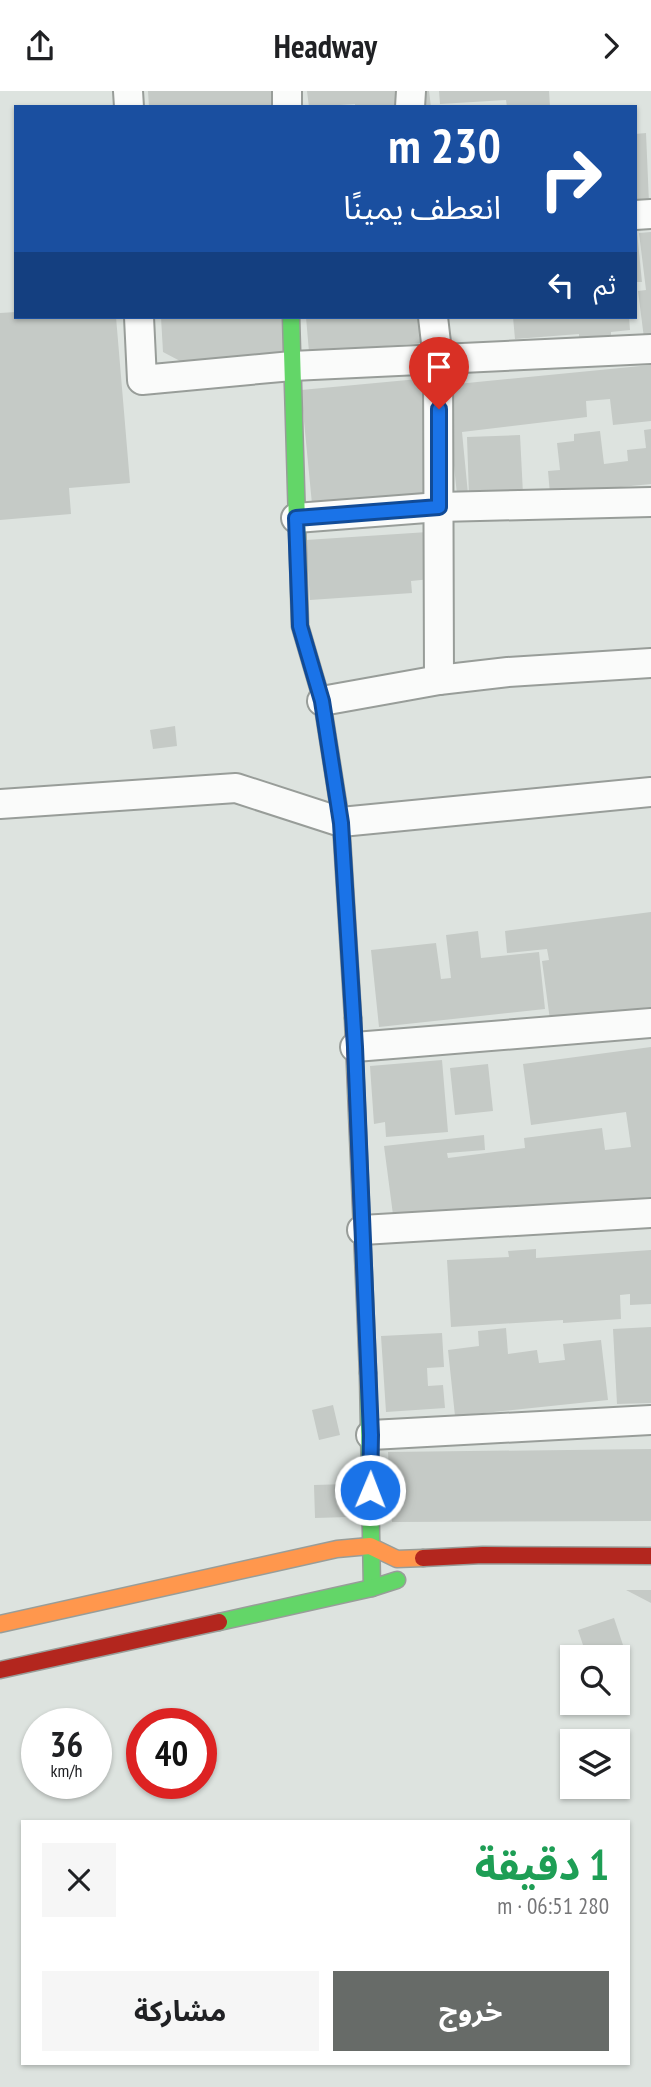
<!DOCTYPE html>
<html lang="ar">
<meta charset="utf-8">
<style>
:root{--surface:#fff;--page:#f6f6f6;--text:#202124;--muted:#757577;--accent:#676b68}
body{margin:0;font-family:"PT Sans Narrow","Noto Sans Arabic",sans-serif;background:var(--page);color:var(--text);direction:rtl;height:100vh;display:flex;flex-direction:column;font-size:26px;white-space:nowrap}
*{box-sizing:border-box;margin:0}
p{font-size:23px;color:var(--muted)}
.icon{flex:none;width:38px;height:38px;fill:none;stroke:currentColor;stroke-width:2;stroke-linecap:round;stroke-linejoin:round}
.map{position:relative;flex:1;overflow:hidden;direction:ltr}
.details{position:absolute;left:21px;top:1729px;width:609px;height:245px;display:flex;flex-direction:column;background:var(--surface);border-radius:0px;box-shadow:0 2px 5px #0004;direction:rtl}
.details>*{flex:none}
.hud{position:absolute;left:14px;top:14px;width:623px;height:214px;border-radius:0px;box-shadow:0 2px 5px #0004;direction:rtl;background:#1a4fa0;color:#fff;overflow:hidden}
.controls{position:absolute;left:560px;top:1554px;display:grid;gap:14px}
.controls a{display:grid;place-items:center;width:70px;height:70px;border-radius:0px;background:var(--surface);box-shadow:0 2px 5px #0004;font-size:35px}
.speed{position:absolute;left:21px;top:1617px;display:flex;gap:14px;font-size:35px;font-weight:700;text-align:center}
.speed>*{display:grid;place-content:center;width:91px;height:91px;border-radius:50%;background:var(--surface);box-shadow:0 2px 5px #0004;line-height:1}
.speed small{font-size:18px;font-weight:400}
.speed .limit{border:10px solid #d22;background:#fff;color:#111}
.pin{position:absolute;display:grid;place-items:center;width:60px;height:60px;color:#fff;margin:-72px -30px;border-radius:50% 50% 50% 0;rotate:-45deg;box-shadow:0 0 7px #0007}
.pin .icon{rotate:45deg}
.me{position:absolute;width:77px;margin:-38px;rotate:1deg;stroke-linejoin:round;filter:drop-shadow(0 0 5px #0008)}
.turn{display:flex;align-items:center;gap:24px;height:147px;padding:0 21px;font-size:32px}
.turn .icon{width:91px;height:91px;stroke-width:2.5}
.turn b{display:block;font-size:49px;line-height:60px}
.then{display:flex;align-items:center;height:66px;padding:0 21px;background:#0003;gap:14px;font-size:26px}
.round{display:grid;place-items:center;flex:none;width:74px;height:74px;border-radius:0px;background:var(--page)}
.overview{display:flex;align-items:center;justify-content:space-between;height:119px;padding:0 21px}
h1{font-size:42px;font-weight:700;line-height:52px;color:#1e9e55}
.button{display:flex;gap:14px;margin-top:auto;padding:14px 21px}
.button a{flex:1;height:80px;border-radius:0px;background:var(--accent);color:#fff;font-size:28px;font-weight:700;line-height:80px;text-align:center}
.button a+a{background:var(--page);color:var(--text)}
header{display:flex;justify-content:space-between;align-items:center;height:91px;padding:0 21px;background:var(--surface);font-size:32px;font-weight:700}
.map>svg:first-child{display:block}
.building{fill:#c5cac6}
.lines{fill:none;stroke-linecap:round;stroke-linejoin:round}
.street-casing{stroke:#989d99;stroke-width:32}
.fast-casing{stroke:#989d99;stroke-width:19}
.slow-casing{stroke:#989d99;stroke-width:19}
.jam-casing{stroke:#989d99;stroke-width:19}
.street{stroke:#fafbfa;stroke-width:28}
.fast{stroke:#63d668;stroke-width:16}
.slow{stroke:#ff974d;stroke-width:16}
.jam{stroke:#b3261e;stroke-width:16}
.route-casing{stroke:#114b97;stroke-width:18}
.route{stroke:#1a73e8;stroke-width:12}
</style>
<header><svg class="icon" aria-label="forward" viewBox="0 0 24 24"><path d="M9 5l7 7-7 7"/></svg>Headway<svg class="icon" aria-label="share" viewBox="0 0 24 24"><path d="M12 15V3M7 8l5-5 5 5M5 13v7h14v-7"/></svg></header>
<div class="map">
<svg width="651" height="1996" viewBox="0 0 651 1996">
<rect width="100%" height="100%" fill="#dde3df"/>
<!-- building -->
<g class="building">
<polygon points="148,0 284,0 289,16 149,16"/>
<polygon points="307,0 429,0 431,16 355,16 355,13 309,16"/>
<polygon points="439,0 549,0 550,16 507,16 506,9 440,13"/>
<polygon points="646,42 649,112 635,113 635,43"/>
<polygon points="635,141 637,141 642,191 635,191"/>
<polygon points="651,141 651,246 644,247 638,200 646,199 639,142"/>
<polygon points="16,221 16,226 116,226 130,392 69,397 71,423 0,429 0,222"/>
<polygon points="161,226 292,226 294,265 182,271 163,261"/>
<polygon points="306,226 435,226 437,251 309,261"/>
<polygon points="513,226 532,226 532,228 629,226 630,239 611,241 611,245 579,247 579,243 515,248"/>
<polygon points="651,274 651,330 613,334 610,308 586,310 587,326 462,341 468,403 457,404 451,345 437,295"/>
<polygon points="429,287 432,402 312,413 301,299"/>
<polygon points="651,338 651,393 550,403 548,380 560,379 557,352 574,350 574,343 600,340 604,373 628,370 627,359 646,357 644,339"/>
<polygon points="520,344 523,403 469,405 467,346"/>
<polygon points="428,441 431,488 411,490 412,502 310,509 306,449"/>
<polygon points="175,635 177,655 153,658 150,639"/>
<polygon points="651,821 651,916 550,929 542,870 549,869 547,858 507,862 505,840"/>
<polygon points="478,840 481,867 539,861 545,918 379,936 371,859 436,852 441,888 451,887 446,844"/>
<polygon points="651,956 651,1106 395,1139 384,1055 484,1044 485,1059 447,1062 448,1067 525,1057 524,1047 602,1037 605,1059 631,1056 626,1021 531,1034 523,973"/>
<polygon points="442,969 448,1041 386,1046 385,1031 374,1033 370,975"/>
<polygon points="488,973 493,1020 455,1024 450,977"/>
<polygon points="536,1158 536,1167 651,1159 651,1213 630,1214 630,1203 620,1204 621,1228 563,1232 563,1229 451,1236 447,1169 509,1166 508,1160"/>
<polygon points="651,1236 651,1312 617,1313 613,1238"/>
<polygon points="506,1237 508,1263 537,1259 539,1272 565,1269 563,1253 601,1249 608,1309 455,1325 448,1259 479,1255 478,1240"/>
<polygon points="442,1242 444,1276 427,1277 428,1295 443,1294 445,1317 386,1321 381,1245"/>
<polygon points="333,1314 340,1344 319,1349 312,1319"/>
<polygon points="651,1358 651,1430 392,1431 388,1361"/>
<polygon points="348,1393 348,1426 315,1427 314,1394"/>
<polygon points="626,1499 651,1499 651,1512"/>
<polygon points="614,1527 630,1575 618,1579 618,1566 587,1566 578,1539"/>
</g>
<g class="lines">
<defs>
<g id="street">
<polyline points="128,0 129,16"/>
<polyline points="287,0 287,16"/>
<polyline points="410,16 411,0"/>
<polyline points="635,124 651,123"/>
<polyline points="139,226 142,289 292,275 651,258"/>
<polyline points="433,226 438,269 439,589"/>
<polyline points="296,427 439,416 651,411"/>
<polyline points="322,610 439,589 508,581 651,572"/>
<polyline points="0,713 236,697 341,731 651,701"/>
<polyline points="355,956 651,932"/>
<polyline points="362,1139 651,1122"/>
<polyline points="371,1344 651,1329"/>
</g>
<g id="fast">
<polyline points="291,226 300,535 322,610 341,731 353,927"/>
<polyline points="368,1282 372,1497"/>
<polyline points="219,1531 372,1497 397,1489"/>
</g>
<polyline id="slow" points="0,1533 337,1458 370,1455 397,1468 423,1467"/>
<g id="jam">
<polyline points="353,927 368,1282"/>
<polyline points="423,1467 483,1464 651,1465"/>
<polyline points="0,1579 219,1531"/>
</g>
</defs>
<!-- street casing -->
<use href="#street" class="street-casing"/>
<!-- fast casing -->
<use href="#fast" class="fast-casing"/>
<!-- slow casing -->
<use href="#slow" class="slow-casing"/>
<!-- jam casing -->
<use href="#jam" class="jam-casing"/>
<!-- street -->
<use href="#street" class="street"/>
<!-- fast -->
<use href="#fast" class="fast"/>
<!-- slow -->
<use href="#slow" class="slow"/>
<!-- jam -->
<use href="#jam" class="jam"/>
</g>
<g class="lines">
<defs>
<polyline id="route" points="370,1399 371,1344 355,956 341,732 322,610 300,535 296,427 439,416 439,318"/>
</defs>
<!-- route casing -->
<use href="#route" class="route-casing"/>
<!-- route -->
<use href="#route" class="route"/>
</g>
</svg>
<div class="controls">
<a><svg class="icon" aria-label="search" viewBox="0 0 24 24"><circle cx="10" cy="10" r="6"/><path d="M15 15l6 6"/></svg></a>
<a><svg class="icon" aria-label="layers" viewBox="0 0 24 24"><path d="M12 4l9 5-9 5-9-5zM3 14l9 5 9-5"/></svg></a>
</div>
<div class="speed"><div>36<small>km/h</small></div><div class="limit">40</div></div>
<div class="pin" style="left:439px;top:318px;background:#d93025"><svg class="icon" aria-label="arrive" viewBox="0 0 24 24"><path d="M6 21V4h12l-3 4 3 4H6"/></svg></div>
<svg class="me" style="left:370px;top:1399px" viewBox="-20 -20 40 40"><circle r="17" fill="#1a73e8" stroke="#fff" stroke-width="3"/><path d="M0-11L8 9 0 5-8 9z" fill="#fff"/></svg>
<div class="hud">
<div class="turn"><svg class="icon" aria-label="right" viewBox="0 0 24 24"><path d="M7 20v-9h11M14 6l5 5-5 5"/></svg><div><b>230 m</b>انعطف يمينًا</div></div>
<div class="then">ثم<svg class="icon" aria-label="left" viewBox="0 0 24 24"><path d="M17 20v-9H6M10 6l-5 5 5 5"/></svg></div>
</div>
<section class="details">
<div class="overview"><div><h1>1 دقيقة</h1><p>280 m · 06:51</p></div><a class="round"><svg class="icon" aria-label="close" viewBox="0 0 24 24"><path d="M6 6l12 12M18 6L6 18"/></svg></a></div>
<div class="button"><a>خروج</a><a>مشاركة</a></div>
</section>
</div>
